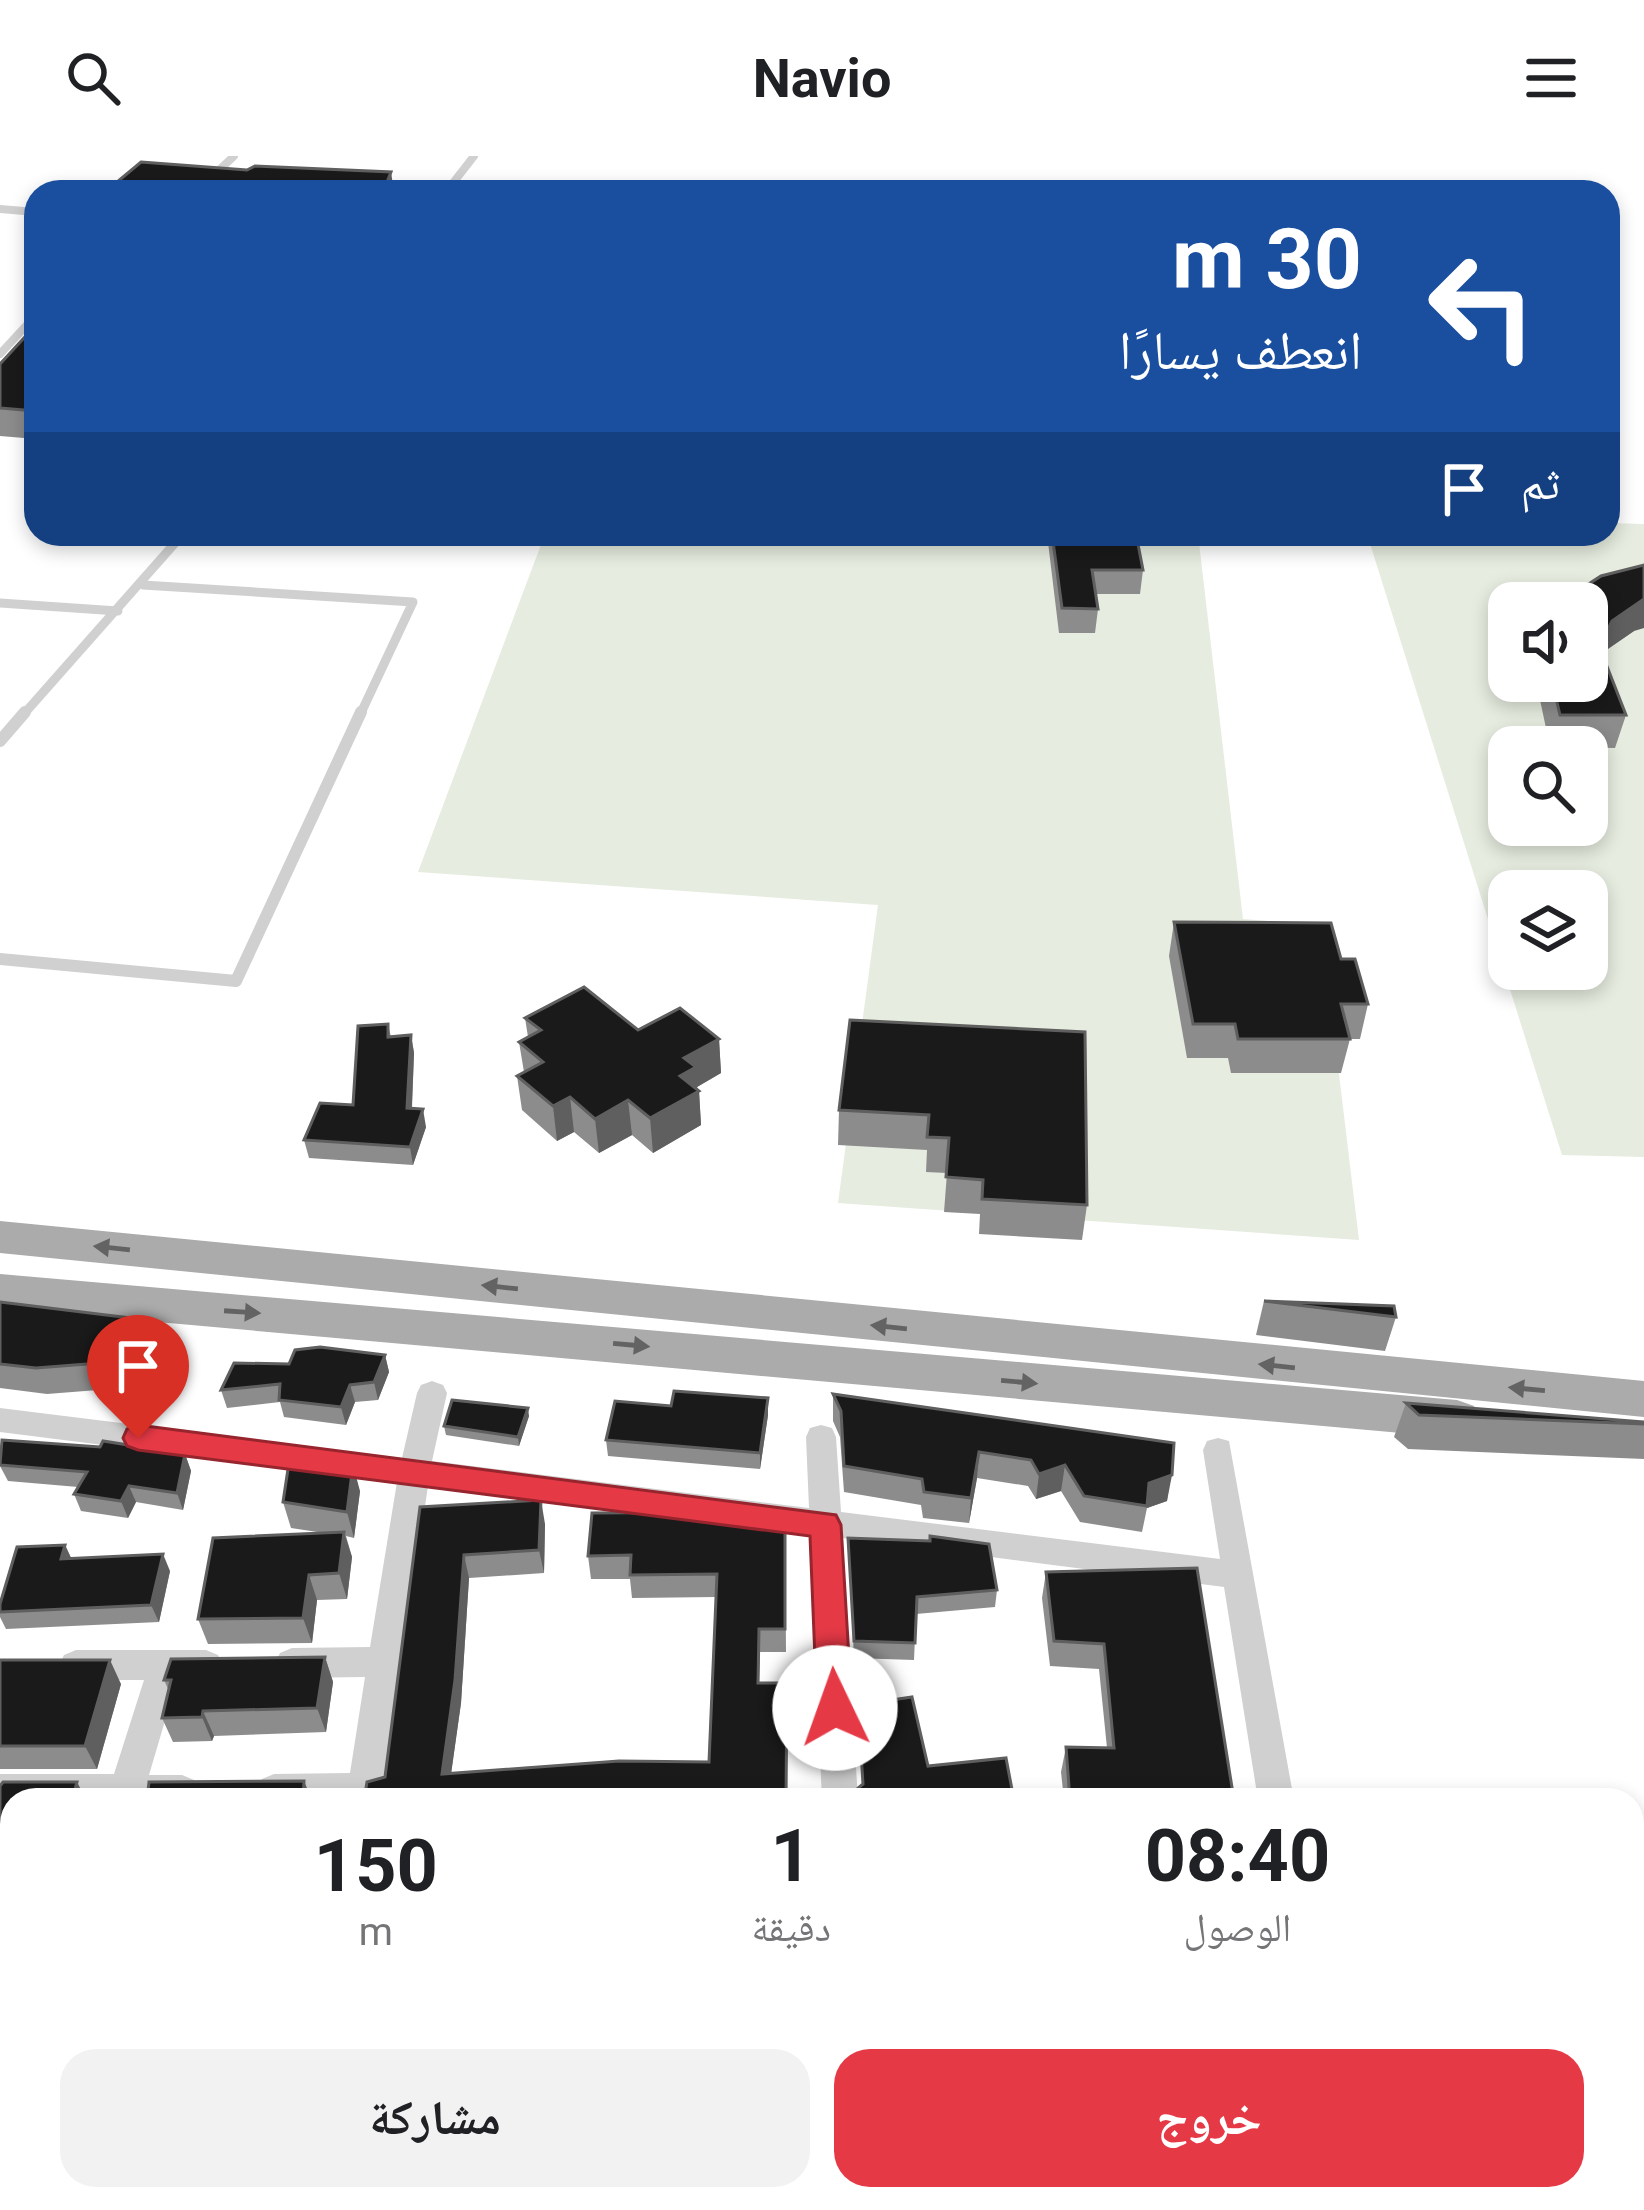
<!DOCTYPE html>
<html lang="ar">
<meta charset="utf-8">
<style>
:root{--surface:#fff;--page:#f2f2f2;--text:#202124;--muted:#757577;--accent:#e63946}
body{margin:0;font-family:Roboto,"Noto Naskh Arabic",sans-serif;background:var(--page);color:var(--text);direction:rtl;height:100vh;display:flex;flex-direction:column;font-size:45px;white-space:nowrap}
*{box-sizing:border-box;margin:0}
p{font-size:39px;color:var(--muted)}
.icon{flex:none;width:66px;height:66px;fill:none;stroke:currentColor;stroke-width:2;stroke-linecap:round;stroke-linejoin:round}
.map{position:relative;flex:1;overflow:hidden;direction:ltr}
.panel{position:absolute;left:0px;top:1632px;width:1644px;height:423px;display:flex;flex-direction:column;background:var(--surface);border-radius:36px 36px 0 0;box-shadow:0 6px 18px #0003;direction:rtl}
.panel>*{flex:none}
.hud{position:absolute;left:24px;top:24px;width:1596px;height:366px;border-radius:36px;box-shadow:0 6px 18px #0003;direction:rtl;background:#1a4fa0;color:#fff;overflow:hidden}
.buttons{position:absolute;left:1488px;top:426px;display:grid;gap:24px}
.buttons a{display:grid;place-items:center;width:120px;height:120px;border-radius:24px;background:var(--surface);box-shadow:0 6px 18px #0003;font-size:60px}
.pin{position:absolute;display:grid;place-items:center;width:102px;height:102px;color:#fff;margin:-123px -51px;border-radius:50% 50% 50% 0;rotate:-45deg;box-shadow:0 0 12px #0007}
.pin .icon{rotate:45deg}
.me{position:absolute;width:132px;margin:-66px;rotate:357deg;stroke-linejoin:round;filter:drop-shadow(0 0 9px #0008)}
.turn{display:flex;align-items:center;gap:42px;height:252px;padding:0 60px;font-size:54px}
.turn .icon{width:156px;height:156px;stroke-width:2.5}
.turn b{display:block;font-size:84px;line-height:102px}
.then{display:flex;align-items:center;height:114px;padding:0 60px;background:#0003;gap:24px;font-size:45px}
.eta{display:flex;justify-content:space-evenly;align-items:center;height:204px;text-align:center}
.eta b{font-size:72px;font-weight:700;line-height:84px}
.action{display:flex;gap:24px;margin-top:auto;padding:24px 60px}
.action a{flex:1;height:138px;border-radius:36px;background:var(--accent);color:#fff;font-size:48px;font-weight:700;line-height:138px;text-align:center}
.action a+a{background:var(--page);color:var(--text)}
header{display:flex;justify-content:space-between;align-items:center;height:156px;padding:0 60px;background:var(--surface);font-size:54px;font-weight:700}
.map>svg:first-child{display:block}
.green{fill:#e6ecdf;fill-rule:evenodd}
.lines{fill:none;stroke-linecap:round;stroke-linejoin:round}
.service-far2{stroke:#d0d0d0;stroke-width:8}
.service-far1{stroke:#d0d0d0;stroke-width:9}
.service{stroke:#d0d0d0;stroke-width:12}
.minor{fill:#d0d0d0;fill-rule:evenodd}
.primary{fill:#ababab;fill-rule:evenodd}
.wall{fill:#8c8c8c}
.shaded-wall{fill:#5f5f5f}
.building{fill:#1a1a1a;stroke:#5f5f5f;stroke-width:3}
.oneway{fill:#636363}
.route{fill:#e63946;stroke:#96252e;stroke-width:3}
</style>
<header><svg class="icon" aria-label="menu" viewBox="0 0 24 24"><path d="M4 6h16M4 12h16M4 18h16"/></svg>Navio<svg class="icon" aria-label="search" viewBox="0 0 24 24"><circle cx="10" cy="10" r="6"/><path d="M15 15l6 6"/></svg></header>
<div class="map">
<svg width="1644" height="2054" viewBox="0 0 1644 2054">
<rect width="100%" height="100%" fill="#fff"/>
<!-- green -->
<g class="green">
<path d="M1608 367 1644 368V1001L1562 999 1367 378H1608ZM1509 447H1587V525H1509ZM1509 591H1587V669H1509ZM1509 735H1587V813H1509Z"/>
<polygon points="545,378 1198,378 1243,763 1321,769 1359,1084 838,1047 878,749 418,716"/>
</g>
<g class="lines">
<!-- service-far2 -->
<g class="service-far2">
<polyline points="222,18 216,17 234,0"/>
<polyline points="446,36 474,0"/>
<polyline points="0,53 36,56"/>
<polyline points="0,198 36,159"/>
</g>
<!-- service-far1 -->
<g class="service-far1">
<polyline points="143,429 413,446 360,559"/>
<polyline points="0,447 118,455"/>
<polyline points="23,559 183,378"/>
</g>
<!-- service -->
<g class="service">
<polyline points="0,585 25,556"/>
<polyline points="0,803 236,825 361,556"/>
</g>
<!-- minor -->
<g class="minor">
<polygon points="432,1225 443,1229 447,1237 432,1305 809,1352 806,1281 810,1272 821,1269 832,1272 836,1281 841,1356 1220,1403 1203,1294 1207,1285 1218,1282 1229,1285 1294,1644 1258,1644 1224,1431 842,1382 858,1644 822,1644 810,1378 428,1330 381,1644 261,1644 256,1634 262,1623 274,1618 350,1617 365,1521 292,1522 280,1517 275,1507 280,1497 292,1492 370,1491 397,1326 0,1276 0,1252 402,1302 417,1237 421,1229"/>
<polygon points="76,1494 206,1494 218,1499 223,1509 218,1519 177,1524 149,1619 182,1619 194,1624 200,1635 196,1644 12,1644 12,1650 0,1650 0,1618 114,1618 144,1524 76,1524 64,1519 59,1509 64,1499"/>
<rect x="0" y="1751" width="12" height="36"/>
<polygon points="12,2000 12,2043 26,2043 22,2054 0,2054 0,2005"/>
<polygon points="287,2043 327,2043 326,2054 286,2054"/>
<polygon points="565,2043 605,2043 604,2054 564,2054"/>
<polygon points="1304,2043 1344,2043 1345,2054 1305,2054"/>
</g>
<!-- primary -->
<g class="primary">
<polygon points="0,1065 1644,1225 1644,1261 0,1097"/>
<polygon points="0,1118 1457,1244 1474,1250 1480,1263 1474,1276 1457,1282 0,1152"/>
</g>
</g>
<!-- wall -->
<g class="wall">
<polygon points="36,170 36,283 0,280 0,208"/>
<polygon points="1047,378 1136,378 1143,414 1140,438 1096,438 1098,453 1095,477 1059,477"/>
<polygon points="1644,409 1634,475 1602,497 1626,559 1615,592 1550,591 1536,525 1587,525"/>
<polygon points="1174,766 1341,803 1368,848 1360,883 1350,883 1341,917 1231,917 1228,902 1187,902 1169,800"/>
<polygon points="525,862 719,883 721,917 697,931 699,935 701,969 653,997 632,979 599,997 574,976 557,985 522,954 517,920 524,916 519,886 528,881"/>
<polygon points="850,864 1087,1049 1082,1084 979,1078 980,1058 944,1056 947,1017 926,1016 927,994 838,989 839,954"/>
<polygon points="388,868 391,881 411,879 414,897 412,953 426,971 413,1009 309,1002 304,984 353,949"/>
<polygon points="1264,1145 1396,1161 1385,1195 1256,1179"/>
<polygon points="0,1146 147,1164 157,1190 136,1231 47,1238 0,1232"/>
<polygon points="385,1199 389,1216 378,1244 355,1246 346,1269 284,1261 280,1246 227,1252 221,1234 289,1208"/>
<polygon points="833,1238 1174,1287 1167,1345 1147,1352 1142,1376 1080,1366 1061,1335 1036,1343 1028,1330 977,1322 969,1367 923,1362 921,1349 844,1336 840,1281 833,1265"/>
<polygon points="1406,1247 1644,1266 1644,1303 1408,1293 1394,1281"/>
<polygon points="768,1259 760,1313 608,1300 606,1284"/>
<polygon points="529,1260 519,1290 446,1279 444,1270"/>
<polygon points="185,1298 191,1315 183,1354 136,1346 128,1362 81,1355 74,1338 78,1331 8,1325 0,1310"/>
<polygon points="360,1335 354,1382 346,1380 352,1401 347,1443 317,1444 312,1487 208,1488 198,1463 324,1377 291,1372 283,1346"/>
<polygon points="420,1351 545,1368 544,1417 469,1422 461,1547 451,1617 709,1606 716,1441 632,1442 630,1423 591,1423 588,1400 785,1356 786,1496 760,1496 759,1527 787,1644 385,1621"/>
<polygon points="848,1382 997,1434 995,1451 916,1458 914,1504 854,1502"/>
<polygon points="65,1389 71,1402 170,1415 159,1466 6,1473 0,1461 0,1448"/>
<polygon points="1046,1416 1234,1644 1064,1644 1061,1616 1066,1591 1107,1592 1099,1513 1050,1510 1042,1442"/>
<polygon points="325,1501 333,1526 326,1576 214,1580 212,1585 173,1586 162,1562 168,1533 164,1524"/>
<polygon points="0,1504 121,1528 97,1613 0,1613"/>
<polygon points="77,1626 86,1644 12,1644 12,1708 0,1709 0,1630"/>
<polygon points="12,1948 9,2030 0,2018 0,1991"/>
</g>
<!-- shaded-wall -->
<g class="shaded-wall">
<polygon points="391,16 393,29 390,36 383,36"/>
<polygon points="1644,443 1644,472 1634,475 1602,497 1599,490 1612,465"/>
<polygon points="411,879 414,897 411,970 407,952"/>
<polygon points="719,883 721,917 697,931 697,936 699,935 701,969 653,997 650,962 684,902"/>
<polygon points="570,941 574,976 557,985 553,950"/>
<polygon points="628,944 632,979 599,997 595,963"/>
<polygon points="423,953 426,971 413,1009 410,991"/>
<polygon points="147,1164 157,1190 136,1231 125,1205"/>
<polygon points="385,1199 389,1216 378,1244 374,1226"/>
<polygon points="350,1229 355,1246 346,1269 341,1251"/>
<polygon points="768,1242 768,1259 760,1313 760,1297"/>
<polygon points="528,1252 529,1260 519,1290 518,1281"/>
<polygon points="979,1296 977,1322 969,1367 971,1342"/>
<polygon points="185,1298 191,1315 183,1354 177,1337"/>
<polygon points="353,1309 360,1335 354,1382 347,1356"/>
<polygon points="1065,1309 1061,1335 1036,1343 1039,1318"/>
<polygon points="1172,1319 1167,1345 1147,1352 1149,1327"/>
<polygon points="129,1330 136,1346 128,1362 121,1345"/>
<polygon points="541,1344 545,1368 544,1417 539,1394"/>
<polygon points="344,1376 352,1401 347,1443 339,1417"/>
<polygon points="65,1389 73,1406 61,1403"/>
<polygon points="163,1398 170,1415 159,1466 151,1449"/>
<polygon points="464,1399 469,1422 461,1547 448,1640 442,1618"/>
<polygon points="309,1419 317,1444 312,1487 303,1462"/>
<polygon points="325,1501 333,1526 326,1576 317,1552"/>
<polygon points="110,1504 121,1528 97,1613 85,1590"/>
<polygon points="203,1555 214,1580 212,1585 202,1561"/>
<polygon points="304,1625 312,1644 303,1644"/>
<polygon points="77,1626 86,1644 72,1644"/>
<polygon points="36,2043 59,2043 58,2054 35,2054"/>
<polygon points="223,2043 224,2043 231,2054 222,2054"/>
<polygon points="520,2043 529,2043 528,2054 519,2054"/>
</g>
<!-- building -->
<g class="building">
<polygon points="141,6 247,14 255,10 391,16 383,36 105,36"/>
<polygon points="35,170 36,255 0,252 0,208"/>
<polygon points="1052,378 1136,378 1143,414 1092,414 1098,453 1062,452"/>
<polygon points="1644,409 1644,443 1612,465 1599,490 1626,559 1560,559 1552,525 1587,525 1587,447 1561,446 1601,420"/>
<polygon points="1174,766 1331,767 1341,803 1355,803 1368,848 1341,848 1350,883 1238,883 1235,868 1193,868"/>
<polygon points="584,831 638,874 680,852 719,883 684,902 696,911 680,920 699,935 650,962 628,944 595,963 570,941 553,950 517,920 543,906 519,886 541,874 525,862"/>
<polygon points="850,864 1085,876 1087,1049 982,1043 983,1024 946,1021 949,982 927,981 929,959 839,954"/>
<polygon points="388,868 388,881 411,879 407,952 423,953 410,991 304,984 320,947 353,949 358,870"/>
<polygon points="1264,1145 1394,1150 1396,1161"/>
<polygon points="0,1146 147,1164 125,1205 36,1212 0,1208"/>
<polygon points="320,1191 385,1199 374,1226 350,1229 341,1251 279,1244 280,1228 221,1234 234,1207 289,1208 295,1194"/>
<polygon points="674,1235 768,1242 760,1297 606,1284 615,1245 671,1250"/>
<polygon points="833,1238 1174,1287 1172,1319 1149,1327 1147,1350 1084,1340 1065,1309 1039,1318 1031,1304 979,1296 971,1342 924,1336 922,1323 844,1310 841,1255"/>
<polygon points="452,1244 528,1252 518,1281 444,1270"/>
<polygon points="1406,1247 1644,1266 1644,1268 1419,1259"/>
<polygon points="2,1284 100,1291 103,1285 185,1298 177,1337 129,1330 121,1345 74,1338 87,1316 0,1309"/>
<polygon points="353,1309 347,1356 283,1346 288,1313"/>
<polygon points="541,1344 539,1394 464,1399 455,1524 442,1618 619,1605 709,1606 717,1418 630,1419 631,1399 588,1400 592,1357 785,1356 785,1473 759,1473 758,1527 787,1527 786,1644 364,1644 367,1626 385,1621 420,1351"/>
<polygon points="344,1376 339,1417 309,1419 303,1462 198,1463 213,1382"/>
<polygon points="930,1380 989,1388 997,1434 917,1441 915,1487 854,1485 848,1382 930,1385"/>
<polygon points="65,1389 61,1403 163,1398 151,1449 0,1456 0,1448 17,1391"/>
<polygon points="1197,1412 1234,1644 1070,1644 1066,1591 1114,1592 1104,1488 1054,1485 1046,1416"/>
<polygon points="325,1501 317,1552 203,1555 202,1561 162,1562 171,1524 164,1524 171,1503"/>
<polygon points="0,1504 110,1504 85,1590 0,1590"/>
<polygon points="912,1541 928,1610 1006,1602 1014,1644 860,1644 858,1632 863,1628 858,1549"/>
<polygon points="304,1625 303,1644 147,1644 149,1626"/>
<polygon points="3,1626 77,1626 72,1644 12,1644 12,1686 0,1686 0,1630"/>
<polygon points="6,1948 12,1948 12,2043 36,2043 35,2054 2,2054 10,2027 10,2016 0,2015 0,1991"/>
<polygon points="128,2043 187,2044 223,2043 222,2054 126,2054"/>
<polygon points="336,2043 520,2043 519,2054 334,2054"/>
<rect x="615" y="2043" width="79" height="11"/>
<polygon points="935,2043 1017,2043 1018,2054 936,2054"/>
</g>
<!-- one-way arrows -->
<defs><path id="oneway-solid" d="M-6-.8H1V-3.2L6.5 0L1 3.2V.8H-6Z" transform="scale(3)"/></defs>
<g class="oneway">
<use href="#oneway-solid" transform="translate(112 1092) rotate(-174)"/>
<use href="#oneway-solid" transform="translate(500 1131) rotate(-174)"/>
<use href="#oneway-solid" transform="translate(242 1156) rotate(4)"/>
<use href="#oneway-solid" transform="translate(889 1171) rotate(-174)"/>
<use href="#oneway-solid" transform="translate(631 1189) rotate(5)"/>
<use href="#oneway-solid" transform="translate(1277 1210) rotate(-174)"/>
<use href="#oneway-solid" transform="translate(1019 1226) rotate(5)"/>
<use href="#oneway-solid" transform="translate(1527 1233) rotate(-175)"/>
</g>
<!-- route -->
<polygon class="route" points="138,1269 836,1359 841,1369 852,1552 847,1563 835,1568 822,1563 817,1552 810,1380 138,1294 127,1290 123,1282 127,1273"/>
</svg>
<div class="buttons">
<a><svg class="icon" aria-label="sound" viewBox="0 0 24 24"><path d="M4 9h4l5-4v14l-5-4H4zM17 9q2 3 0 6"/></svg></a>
<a><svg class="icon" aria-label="search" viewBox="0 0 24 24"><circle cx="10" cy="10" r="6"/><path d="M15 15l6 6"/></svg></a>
<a><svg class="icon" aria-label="layers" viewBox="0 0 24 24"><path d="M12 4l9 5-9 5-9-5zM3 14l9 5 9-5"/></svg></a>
</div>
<div class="pin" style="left:138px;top:1282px;background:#d93025"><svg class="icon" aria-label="arrive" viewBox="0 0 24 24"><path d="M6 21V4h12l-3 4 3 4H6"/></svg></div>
<svg class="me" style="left:835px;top:1552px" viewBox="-20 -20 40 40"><circle r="19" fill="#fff"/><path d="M0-13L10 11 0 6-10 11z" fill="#e63946"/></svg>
<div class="hud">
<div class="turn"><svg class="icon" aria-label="left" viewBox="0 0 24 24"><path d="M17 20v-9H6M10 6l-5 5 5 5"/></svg><div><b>30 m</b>انعطف يسارًا</div></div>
<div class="then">ثم<svg class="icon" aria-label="arrive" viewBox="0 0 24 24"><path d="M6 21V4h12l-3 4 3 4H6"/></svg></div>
</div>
<section class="panel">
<div class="eta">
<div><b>08:40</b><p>الوصول</p></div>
<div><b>1</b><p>دقيقة</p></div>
<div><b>150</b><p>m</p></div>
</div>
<div class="action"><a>خروج</a><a>مشاركة</a></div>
</section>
</div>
